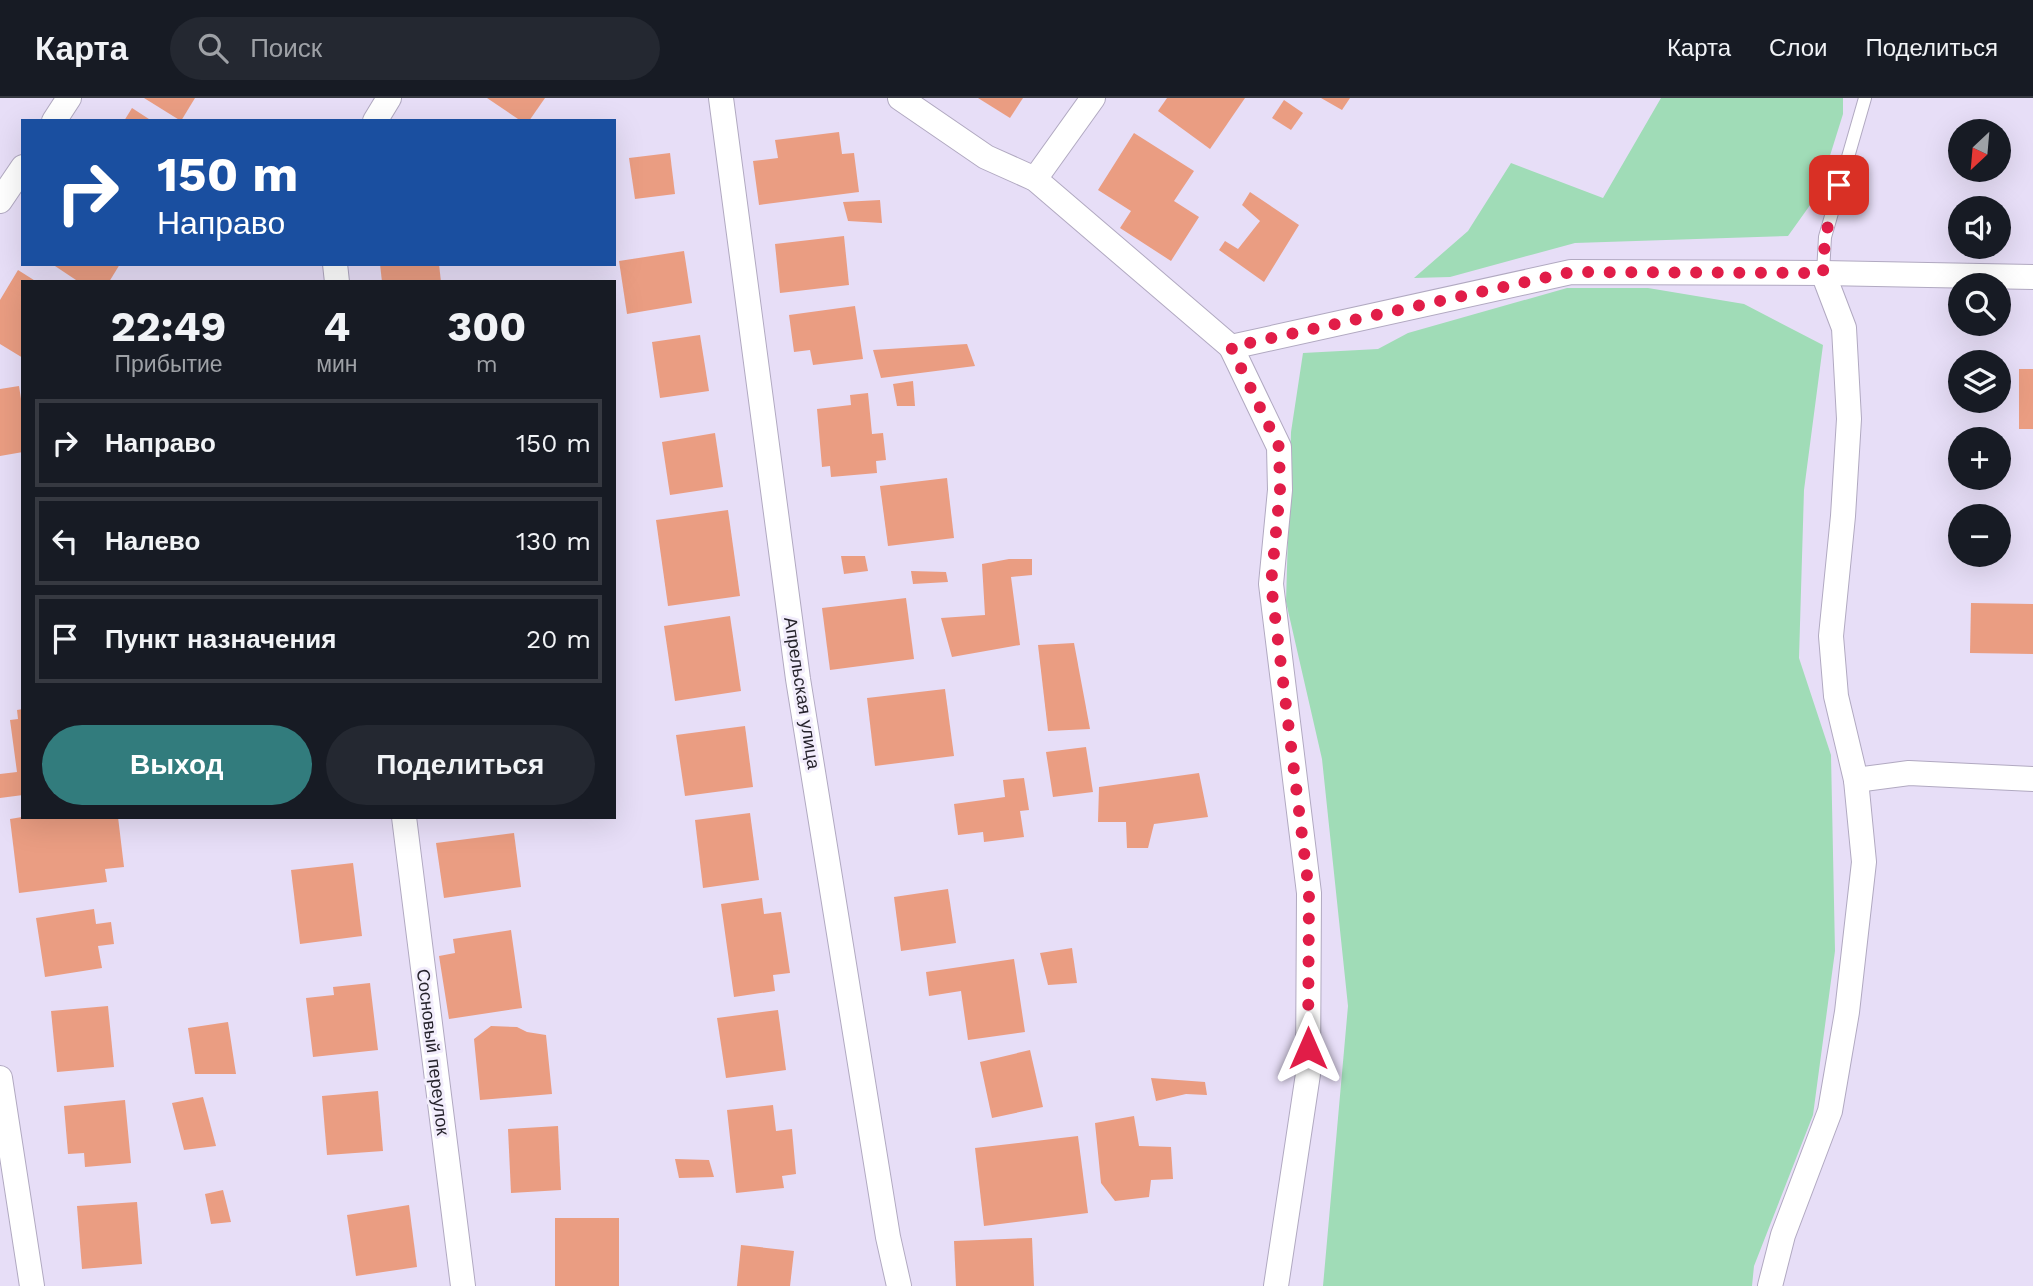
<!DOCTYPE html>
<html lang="ru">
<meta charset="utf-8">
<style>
:root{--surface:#171b24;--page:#242831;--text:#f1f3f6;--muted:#9ea1a6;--line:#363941;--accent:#327c7d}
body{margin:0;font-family:"Work Sans",sans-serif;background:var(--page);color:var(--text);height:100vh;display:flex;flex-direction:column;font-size:26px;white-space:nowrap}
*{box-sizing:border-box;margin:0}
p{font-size:23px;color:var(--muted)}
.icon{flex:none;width:38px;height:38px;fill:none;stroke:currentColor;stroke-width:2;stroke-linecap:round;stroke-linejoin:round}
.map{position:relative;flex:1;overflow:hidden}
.sheet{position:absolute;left:21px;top:182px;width:595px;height:539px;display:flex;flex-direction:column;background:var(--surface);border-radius:0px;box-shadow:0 7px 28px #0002}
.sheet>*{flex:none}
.hud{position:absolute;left:21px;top:21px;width:595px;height:147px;border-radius:0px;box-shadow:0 7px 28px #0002;background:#1a4fa0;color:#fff;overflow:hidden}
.needle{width:46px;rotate:206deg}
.fabs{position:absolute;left:1948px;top:21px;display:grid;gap:14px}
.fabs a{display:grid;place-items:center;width:63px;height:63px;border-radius:50%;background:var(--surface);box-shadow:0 7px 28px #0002;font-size:35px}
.pin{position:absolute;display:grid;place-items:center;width:60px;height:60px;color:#fff;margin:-30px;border-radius:14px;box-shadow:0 4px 10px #0006}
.me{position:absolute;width:77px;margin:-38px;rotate:0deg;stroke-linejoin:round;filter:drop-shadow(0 0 5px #0008)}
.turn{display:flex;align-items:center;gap:24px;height:147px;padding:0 21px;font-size:32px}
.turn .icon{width:91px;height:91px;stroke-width:2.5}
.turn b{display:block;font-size:49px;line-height:60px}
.eta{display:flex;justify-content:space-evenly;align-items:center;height:119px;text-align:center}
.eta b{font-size:42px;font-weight:700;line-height:49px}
.button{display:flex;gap:14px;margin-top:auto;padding:14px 21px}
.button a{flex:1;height:80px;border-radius:42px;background:var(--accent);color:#fff;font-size:28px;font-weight:700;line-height:80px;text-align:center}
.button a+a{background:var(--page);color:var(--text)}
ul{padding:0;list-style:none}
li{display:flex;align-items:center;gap:21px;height:88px;margin:0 14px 10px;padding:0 7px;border:4px solid var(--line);border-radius:0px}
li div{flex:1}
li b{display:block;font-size:26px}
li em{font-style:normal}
header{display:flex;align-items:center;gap:42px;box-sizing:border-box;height:98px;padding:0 35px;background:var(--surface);border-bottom:2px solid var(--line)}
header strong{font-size:33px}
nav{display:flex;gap:38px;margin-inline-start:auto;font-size:24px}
.search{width:490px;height:63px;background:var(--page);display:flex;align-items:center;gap:18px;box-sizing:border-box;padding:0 24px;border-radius:38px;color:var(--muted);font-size:26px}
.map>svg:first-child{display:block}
.green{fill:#a0dcb7}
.building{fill:#ea9d82}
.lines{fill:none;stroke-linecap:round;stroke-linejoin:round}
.service-casing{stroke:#b1a9c1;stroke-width:14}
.minor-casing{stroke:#b1a9c1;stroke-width:26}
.service{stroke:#fff;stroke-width:12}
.minor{stroke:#fff;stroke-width:24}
.route{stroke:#e11d48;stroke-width:12;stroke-dasharray:0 21.6}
.labels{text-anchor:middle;stroke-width:6;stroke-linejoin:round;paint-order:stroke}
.street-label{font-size:18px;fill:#26232c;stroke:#f2edfc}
</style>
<header>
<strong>Карта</strong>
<div class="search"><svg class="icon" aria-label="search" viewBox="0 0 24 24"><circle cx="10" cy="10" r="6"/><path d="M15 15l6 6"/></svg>Поиск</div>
<nav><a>Карта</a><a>Слои</a><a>Поделиться</a></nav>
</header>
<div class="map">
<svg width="2033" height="1188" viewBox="0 0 2033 1188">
<rect width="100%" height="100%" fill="#e7def7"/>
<!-- green -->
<g class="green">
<polygon points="1661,0 1843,0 1843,16 1818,96 1788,138 1575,145 1450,179 1414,180 1468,133 1511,65 1603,100"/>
<polygon points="1567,190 1648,190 1744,206 1823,247 1804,392 1799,560 1831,657 1835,853 1813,1017 1754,1168 1752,1188 1323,1188 1348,908 1322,661 1286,504 1291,334 1303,255 1378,251 1408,235"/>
</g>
<!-- building -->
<g class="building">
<polygon points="144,0 195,0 181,23"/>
<polygon points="487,0 545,0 529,23 521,23"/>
<polygon points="978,0 1023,0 1010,20"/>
<polygon points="1167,0 1245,0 1210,51 1158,13"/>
<polygon points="1321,0 1350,0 1342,12"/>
<polygon points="1284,2 1303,15 1291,32 1272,20"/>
<polygon points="132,10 152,23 124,23"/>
<polygon points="839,34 842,56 854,55 859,94 759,107 753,63 778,60 775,42"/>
<polygon points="1134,35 1194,73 1174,103 1199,119 1171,163 1120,130 1131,113 1098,92"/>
<polygon points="670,55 675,96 635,101 629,60"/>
<polygon points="1250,94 1299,127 1264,184 1219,152 1225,143 1238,151 1260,123 1242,107"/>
<polygon points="880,102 882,125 848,123 843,104"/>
<polygon points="844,138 849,187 780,195 775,146"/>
<polygon points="684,153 692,205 627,216 619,163"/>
<polygon points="52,166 120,166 109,184 79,184"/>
<polygon points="380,166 439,166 441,184 382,184"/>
<polygon points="18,172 37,184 23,184 23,260 0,246 0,202"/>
<polygon points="855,208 863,261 813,267 810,252 794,254 789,217"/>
<polygon points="700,237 709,293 660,300 652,244"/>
<polygon points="967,246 975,268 881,280 873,252"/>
<rect x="2019" y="271" width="14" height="60"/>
<polygon points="913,283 915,308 897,308 893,286"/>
<polygon points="19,288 23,314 23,354 0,358 0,291"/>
<polygon points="868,295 872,336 883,335 886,362 876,363 877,375 831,379 830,368 822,369 817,311 851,307 850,297"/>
<polygon points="715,335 723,389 670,397 662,344"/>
<polygon points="947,380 954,440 888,448 880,388"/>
<polygon points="728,412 740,498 668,508 656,422"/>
<polygon points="841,458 865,458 868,473 844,476"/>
<polygon points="1009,461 1032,461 1032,477 1011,479 1020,547 952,559 941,520 985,517 982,466"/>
<polygon points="911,473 946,474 948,484 913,486"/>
<polygon points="906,500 914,561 830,572 822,510"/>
<polygon points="1971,505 2033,506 2033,556 1970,555"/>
<polygon points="730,518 741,593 675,603 664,528"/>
<polygon points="1074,545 1090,631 1048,633 1038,547"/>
<polygon points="945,591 954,658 875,668 867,600"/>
<polygon points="23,611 23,697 0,700 0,676 17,674 10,622 18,621 17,612"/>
<polygon points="745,628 753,689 685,698 676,637"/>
<polygon points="1086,649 1093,694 1053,699 1046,654"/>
<polygon points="1199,675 1208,719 1154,726 1148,750 1127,750 1126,724 1098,724 1099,689"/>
<polygon points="1024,680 1029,712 1020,713 1024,739 984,744 983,734 958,737 954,706 1005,699 1003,682"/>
<polygon points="750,715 759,782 703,790 695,722"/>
<polygon points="22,719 118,719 124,769 105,771 107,784 19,795 10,721"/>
<polygon points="514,735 521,789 444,800 436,745"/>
<polygon points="353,765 362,838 300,846 291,772"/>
<polygon points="948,791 956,845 901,853 894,799"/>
<polygon points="762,800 764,816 781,814 790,875 773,877 775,893 734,899 721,806"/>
<polygon points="94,811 96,826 111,824 114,846 98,848 102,870 45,879 36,820"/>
<polygon points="511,832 522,910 449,921 439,858 455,855 453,841"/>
<polygon points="1072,850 1077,885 1048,887 1040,855"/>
<polygon points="1014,861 1025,934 968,942 961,893 929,898 926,874"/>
<polygon points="370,885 378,952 313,959 306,900 334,897 333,889"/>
<polygon points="108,908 114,969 57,974 51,913"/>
<polygon points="778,912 786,972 726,980 717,920"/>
<polygon points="228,924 236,976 195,976 188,930"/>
<polygon points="491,928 517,929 527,934 546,937 552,996 480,1002 474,941"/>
<polygon points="1030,952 1043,1009 992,1020 980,964"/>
<polygon points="1151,980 1205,984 1207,997 1186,996 1156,1003"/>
<polygon points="378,993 383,1053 327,1057 322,998"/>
<polygon points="203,999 216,1048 184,1052 172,1005"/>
<polygon points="125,1002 131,1065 85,1069 84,1055 68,1056 64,1008"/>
<polygon points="773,1007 776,1033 792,1031 796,1076 782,1078 784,1090 736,1095 727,1012"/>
<polygon points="1134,1018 1139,1048 1171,1049 1173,1081 1151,1082 1149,1099 1115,1103 1101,1085 1095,1025"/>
<polygon points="558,1028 561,1092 511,1095 508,1031"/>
<polygon points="1078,1038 1088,1115 984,1128 975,1050"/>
<polygon points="675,1061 709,1062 714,1079 679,1080"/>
<polygon points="223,1092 231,1124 211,1126 205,1096"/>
<polygon points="137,1104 142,1166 82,1171 77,1108"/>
<polygon points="409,1107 417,1169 356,1178 347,1117"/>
<rect x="555" y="1120" width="64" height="68"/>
<polygon points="1032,1140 1034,1188 956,1188 954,1143"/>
<polygon points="741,1147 794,1153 790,1188 737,1188"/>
</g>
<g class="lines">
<defs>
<polyline id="service" points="1823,175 1825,139 1865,0"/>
<g id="minor">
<polyline points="721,0 798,581 888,1139 899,1188"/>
<polyline points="900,0 986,59 1035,81 1231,249 1571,174 1823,175 2033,179"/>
<polyline points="54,23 69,0"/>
<polyline points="375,23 389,0"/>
<polyline points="1035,81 1093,0"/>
<polyline points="0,103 23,69"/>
<polyline points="335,166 337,184"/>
<polyline points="1231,249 1279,349 1280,392 1271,486 1309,795 1308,976 1276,1188"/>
<polyline points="1856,682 1909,675 2033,681"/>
<polyline points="404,719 463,1188"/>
<polyline points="0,980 32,1188"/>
<polyline points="1770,1188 1783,1137 1830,1013 1847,914 1864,764 1856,682 1836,598 1831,538 1843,418 1849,321 1844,230 1823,175"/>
</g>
</defs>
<!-- service casing -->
<use href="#service" class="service-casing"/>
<!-- minor casing -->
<use href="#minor" class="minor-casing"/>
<!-- service -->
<use href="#service" class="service"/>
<!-- minor -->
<use href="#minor" class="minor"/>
</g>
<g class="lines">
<!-- route -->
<polyline class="route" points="1308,950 1309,794 1271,486 1280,392 1279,349 1231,249 1571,174 1823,175 1825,139 1839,87"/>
</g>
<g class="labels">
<!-- street labels -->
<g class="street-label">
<text transform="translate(802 595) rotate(81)" y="6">Апрельская улица</text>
<text transform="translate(433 954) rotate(83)" y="6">Сосновый переулок</text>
</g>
</g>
</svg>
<div class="fabs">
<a><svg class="needle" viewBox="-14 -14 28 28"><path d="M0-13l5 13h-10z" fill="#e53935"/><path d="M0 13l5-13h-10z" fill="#9ea1a6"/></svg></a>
<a><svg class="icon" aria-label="sound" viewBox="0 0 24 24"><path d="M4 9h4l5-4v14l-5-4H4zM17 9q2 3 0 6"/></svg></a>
<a><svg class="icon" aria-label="search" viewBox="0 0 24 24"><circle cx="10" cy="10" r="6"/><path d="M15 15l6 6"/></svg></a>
<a><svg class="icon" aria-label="layers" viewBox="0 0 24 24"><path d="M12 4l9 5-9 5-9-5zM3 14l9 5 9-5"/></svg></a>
<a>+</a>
<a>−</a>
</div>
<div class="pin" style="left:1839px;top:87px;background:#d93025"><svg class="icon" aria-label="arrive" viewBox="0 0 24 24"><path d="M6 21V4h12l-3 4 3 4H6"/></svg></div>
<svg class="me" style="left:1308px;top:950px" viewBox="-20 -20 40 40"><path d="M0-17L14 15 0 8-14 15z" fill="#e11d48" stroke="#fff" stroke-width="4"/></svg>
<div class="hud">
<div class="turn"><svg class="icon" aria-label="right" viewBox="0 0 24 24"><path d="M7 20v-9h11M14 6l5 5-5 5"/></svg><div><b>150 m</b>Направо</div></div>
</div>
<section class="sheet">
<div class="eta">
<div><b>22:49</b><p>Прибытие</p></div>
<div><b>4</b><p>мин</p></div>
<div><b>300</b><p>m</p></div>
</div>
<ul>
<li><svg class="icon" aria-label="right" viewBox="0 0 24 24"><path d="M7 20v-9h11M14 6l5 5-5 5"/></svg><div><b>Направо</b></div><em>150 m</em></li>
<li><svg class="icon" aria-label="left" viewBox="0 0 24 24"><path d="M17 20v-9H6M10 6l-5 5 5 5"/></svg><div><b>Налево</b></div><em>130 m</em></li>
<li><svg class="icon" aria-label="arrive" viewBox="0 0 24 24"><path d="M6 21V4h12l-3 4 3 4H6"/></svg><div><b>Пункт назначения</b></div><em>20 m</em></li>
</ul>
<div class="button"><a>Выход</a><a>Поделиться</a></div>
</section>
</div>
